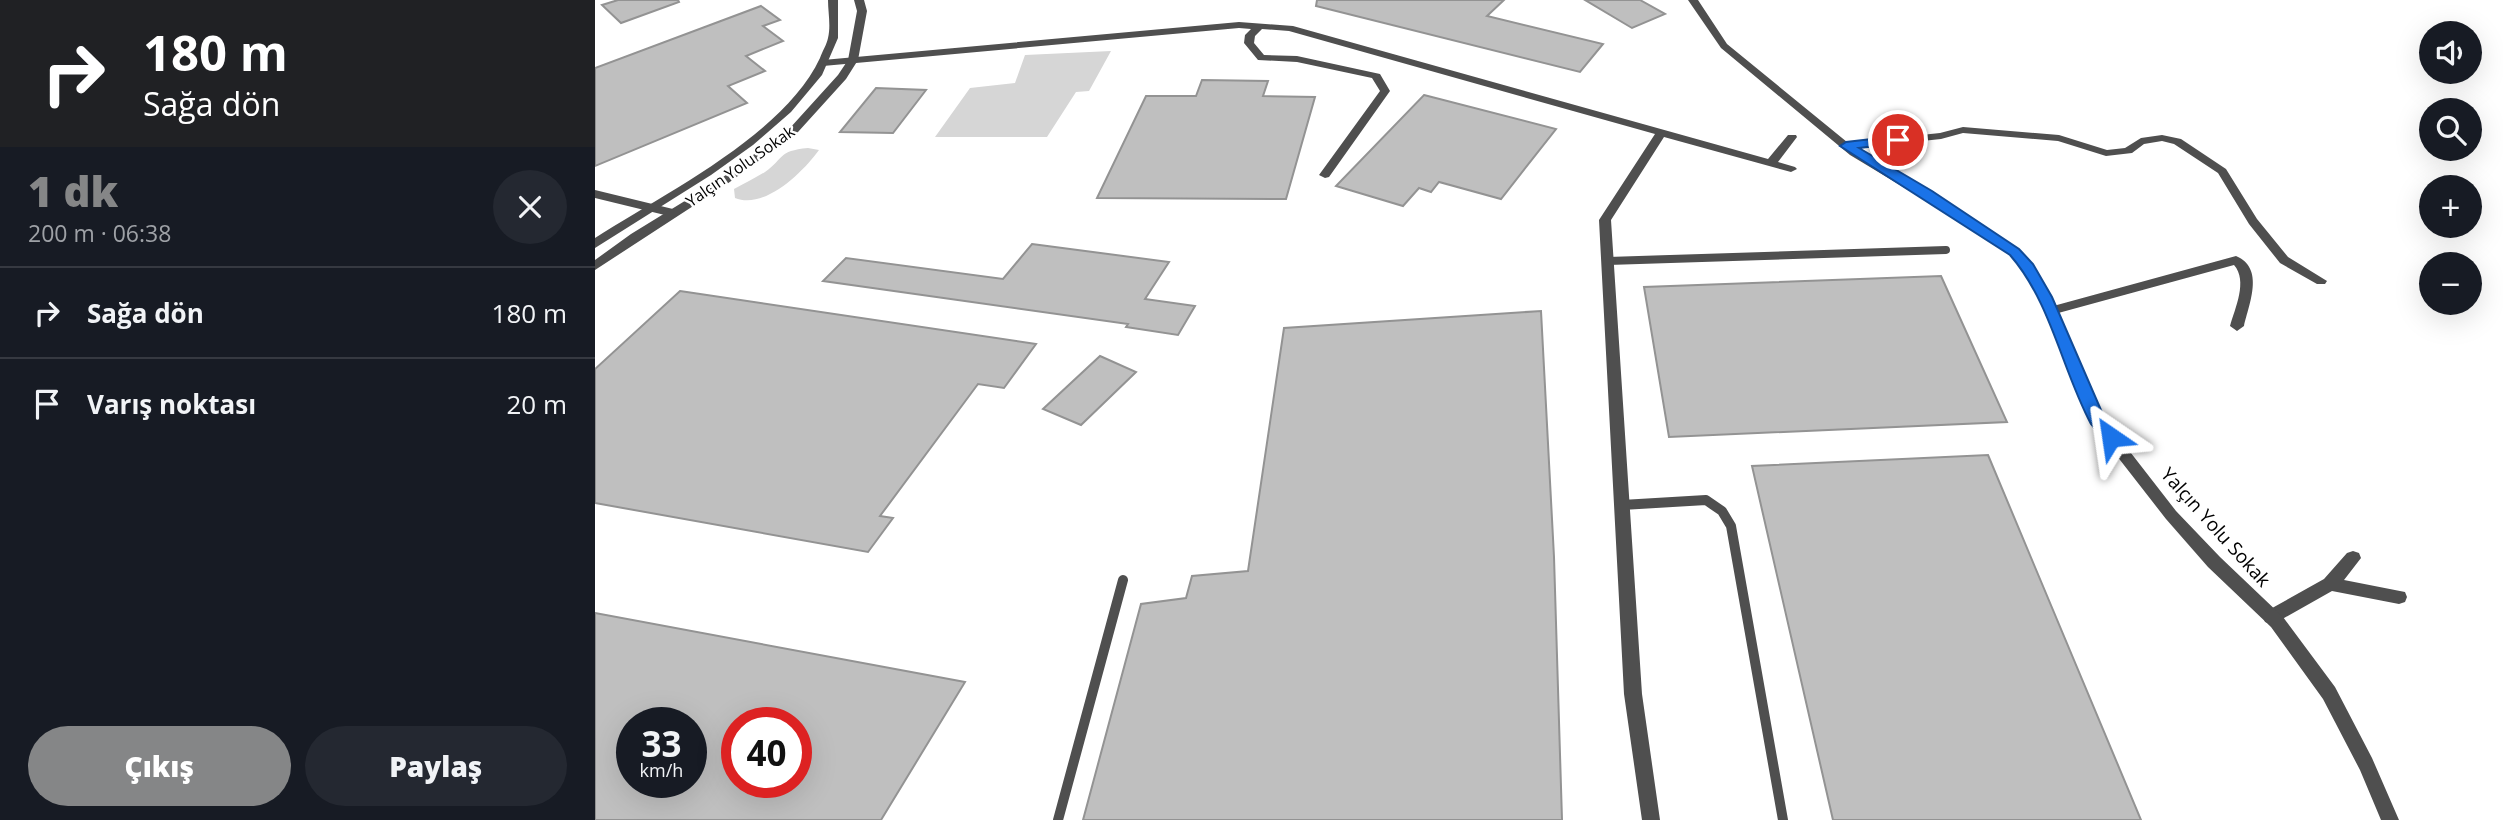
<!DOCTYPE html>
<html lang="tr">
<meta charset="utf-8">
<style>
:root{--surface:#171b24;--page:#242831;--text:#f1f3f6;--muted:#9ea1a6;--line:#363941;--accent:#858687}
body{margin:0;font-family:"Open Sans",sans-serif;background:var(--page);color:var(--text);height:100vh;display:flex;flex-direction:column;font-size:26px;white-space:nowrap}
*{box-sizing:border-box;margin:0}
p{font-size:23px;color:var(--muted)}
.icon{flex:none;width:38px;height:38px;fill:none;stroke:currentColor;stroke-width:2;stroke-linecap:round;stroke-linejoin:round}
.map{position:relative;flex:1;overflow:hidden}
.panel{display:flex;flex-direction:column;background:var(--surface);width:595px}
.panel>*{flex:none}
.banner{background:#202124;color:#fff;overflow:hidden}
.buttons{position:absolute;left:1824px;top:21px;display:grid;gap:14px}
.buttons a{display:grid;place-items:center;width:63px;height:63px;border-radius:50%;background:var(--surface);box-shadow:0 7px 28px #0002;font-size:35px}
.speed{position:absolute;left:21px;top:707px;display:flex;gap:14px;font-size:35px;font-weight:700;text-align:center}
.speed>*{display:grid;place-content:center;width:91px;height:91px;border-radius:50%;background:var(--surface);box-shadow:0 7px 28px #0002;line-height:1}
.speed small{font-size:18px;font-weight:400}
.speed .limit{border:10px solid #d22;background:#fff;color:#111}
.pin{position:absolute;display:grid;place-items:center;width:60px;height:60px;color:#fff;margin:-30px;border:4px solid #fff;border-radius:50%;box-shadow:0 2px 7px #0007}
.me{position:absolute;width:77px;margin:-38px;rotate:328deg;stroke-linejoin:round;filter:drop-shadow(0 0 5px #0008)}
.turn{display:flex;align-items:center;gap:24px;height:147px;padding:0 28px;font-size:32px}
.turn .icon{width:91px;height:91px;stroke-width:2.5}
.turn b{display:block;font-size:49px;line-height:60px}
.round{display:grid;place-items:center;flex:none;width:74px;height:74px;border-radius:37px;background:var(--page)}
.headline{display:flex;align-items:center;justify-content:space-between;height:119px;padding:0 28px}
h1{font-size:42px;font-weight:800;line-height:52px;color:var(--accent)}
.primary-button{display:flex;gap:14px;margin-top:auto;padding:14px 28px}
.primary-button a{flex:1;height:80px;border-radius:42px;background:var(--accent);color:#fff;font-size:28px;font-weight:800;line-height:80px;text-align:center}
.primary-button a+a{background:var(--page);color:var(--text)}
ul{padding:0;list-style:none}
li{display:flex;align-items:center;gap:21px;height:91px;padding:0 28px;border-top:2px solid var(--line)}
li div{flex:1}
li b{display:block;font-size:26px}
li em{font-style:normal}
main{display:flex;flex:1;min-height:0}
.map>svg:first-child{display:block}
.green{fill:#d6d6d6}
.building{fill:#bfbfbf;stroke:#939393;stroke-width:2;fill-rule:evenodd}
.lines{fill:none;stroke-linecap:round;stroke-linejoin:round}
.service-far1{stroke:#4f4f4f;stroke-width:8}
.service{stroke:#4f4f4f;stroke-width:10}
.minor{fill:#4f4f4f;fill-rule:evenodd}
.tertiary{fill:#4f4f4f;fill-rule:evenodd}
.route{fill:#1a73e8;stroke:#114b97;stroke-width:2}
.labels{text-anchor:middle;stroke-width:5;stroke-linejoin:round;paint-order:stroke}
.far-street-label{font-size:16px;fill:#000;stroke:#fff}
.street-label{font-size:19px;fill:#000;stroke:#fff}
</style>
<main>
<section class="panel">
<div class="banner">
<div class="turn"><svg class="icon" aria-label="right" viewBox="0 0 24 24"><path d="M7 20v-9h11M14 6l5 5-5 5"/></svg><div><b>180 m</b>Sağa dön</div></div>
</div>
<div class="headline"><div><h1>1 dk</h1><p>200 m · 06:38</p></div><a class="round"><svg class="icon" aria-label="close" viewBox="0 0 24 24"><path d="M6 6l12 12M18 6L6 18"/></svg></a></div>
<ul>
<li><svg class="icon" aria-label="right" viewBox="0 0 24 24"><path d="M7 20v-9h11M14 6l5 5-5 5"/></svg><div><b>Sağa dön</b></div><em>180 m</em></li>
<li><svg class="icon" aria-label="arrive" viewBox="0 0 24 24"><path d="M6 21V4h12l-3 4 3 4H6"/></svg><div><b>Varış noktası</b></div><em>20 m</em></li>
</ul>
<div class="primary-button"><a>Çıkış</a><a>Paylaş</a></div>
</section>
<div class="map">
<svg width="1908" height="820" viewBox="0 0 1908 820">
<rect width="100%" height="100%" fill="#fff"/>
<!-- green -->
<g class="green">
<polygon points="516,51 494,91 481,92 452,137 340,137 375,88 420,83 430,55"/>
<path d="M213 148 224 150C208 172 170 210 140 198L139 189C149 184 160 178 170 172 190 158 182 151 213 148Z"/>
</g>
<!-- building -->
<g class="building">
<polygon points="23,0 83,0 84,2 26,23 7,5"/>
<polygon points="722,0 909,0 892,16 1008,44 985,72 721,6"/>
<polygon points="990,0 1045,0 1070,14 1037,28"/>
<polygon points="166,6 185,20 168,26 188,41 151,56 170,71 133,86 152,103 0,166 0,68"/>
<polygon points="607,80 673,81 668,96 720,97 691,199 502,198 551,96 601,96"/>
<polygon points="281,88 331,90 298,133 245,132"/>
<polygon points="829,95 961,129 906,199 844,182 836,192 824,188 808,206 741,186"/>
<polygon points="437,244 574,262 550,299 600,306 583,335 531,327 533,324 228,281 251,258 408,279"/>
<polygon points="1346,276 1412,422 1074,437 1049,287"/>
<polygon points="85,291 441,344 409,388 383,384 285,516 298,518 273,552 0,503 0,369"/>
<polygon points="946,311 959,557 967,820 488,820 546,604 591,598 597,576 653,571 689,328"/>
<polygon points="505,356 541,372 486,425 448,409"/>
<polygon points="1393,455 1546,820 1238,820 1157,466"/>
<path d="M0 613 370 682 286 820H0ZM37 723H96V782H37ZM142 723H201V782H142Z"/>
</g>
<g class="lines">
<!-- service-far1 -->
<polyline class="service-far1" points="1013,261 1351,250"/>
<!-- service -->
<g class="service">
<polyline points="1027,505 1111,500 1127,511 1136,526 1188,820"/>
<polyline points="463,820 528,580"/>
</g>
<!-- minor -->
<g class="minor">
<polygon points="644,22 698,26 1173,159 1193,135 1201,135 1202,137 1183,162 1200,167 1202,169 1196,172 1069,137 1016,220 1047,694 1065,820 1047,820 1029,694 1004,220 1060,134 694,31 667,29 660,36 659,43 669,55 702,56 785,74 795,91 734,177 730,178 724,175 785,91 777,78 702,62 663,60 649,43 650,35 656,29 644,28 228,66 223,63 228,60"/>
<polygon points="1368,127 1464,135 1512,150 1530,148 1546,138 1567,135 1586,139 1631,169 1662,219 1693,257 1732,281 1730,284 1722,284 1685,263 1654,224 1623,173 1579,144 1567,141 1549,144 1537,153 1511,156 1463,141 1368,133 1346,139 1251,149 1246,146 1251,143 1345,133"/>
<polygon points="0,190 82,210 84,213 78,217 0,198"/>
<path d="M1641 256C1670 268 1654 304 1649 326L1642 331 1635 326C1640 308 1653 281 1639 265L1456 315 1450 311 1451 308Z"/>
<polygon points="1758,551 1764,553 1766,558 1749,580 1810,592 1812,597 1810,602 1804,604 1737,591 1682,622 1676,624 1670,622 1668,617 1670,612 1729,579 1752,553"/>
</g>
<!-- tertiary -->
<g class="tertiary">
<path d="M233 0H243V38L227 75 196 112 158 145 116 175 0 248V238C70 193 189 135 225 58 227 52 232 44 233 38 236 26 233 12 233 0Z"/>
<polygon points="259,0 269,0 272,11 263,60 251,79 203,132 132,184 0,270 0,260 36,234 124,180 195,128 243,75 253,60 262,11"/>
<polygon points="1093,0 1103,0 1132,44 1263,151 1381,220 1424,249 1437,264 1455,297 1508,417 1581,511 1625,557 1688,617 1740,687 1777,758 1804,820 1786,820 1765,770 1728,699 1676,627 1613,567 1571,519 1497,424 1443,297 1428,269 1416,255 1373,226 1255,155 1126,48"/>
</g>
</g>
<!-- route -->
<path class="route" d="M1303 136 1308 138V143L1264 148 1337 191 1424 249 1438 264 1457 297 1509 417 1524 437 1521 441H1510L1496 424C1467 370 1456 302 1415 255L1245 146 1251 142Z"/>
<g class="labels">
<!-- far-street labels -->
<g class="far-street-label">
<text transform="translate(145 166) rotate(-35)" y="6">Yalçın Yolu Sokak</text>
</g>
<!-- street labels -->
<g class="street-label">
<text transform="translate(1621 527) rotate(48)" y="7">Yalçın Yolu Sokak</text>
</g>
</g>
</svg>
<div class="buttons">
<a><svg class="icon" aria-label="sound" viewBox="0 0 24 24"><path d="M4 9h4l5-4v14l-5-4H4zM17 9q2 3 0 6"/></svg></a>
<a><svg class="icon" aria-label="search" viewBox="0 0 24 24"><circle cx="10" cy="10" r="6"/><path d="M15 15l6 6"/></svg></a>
<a>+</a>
<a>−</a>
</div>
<div class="speed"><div>33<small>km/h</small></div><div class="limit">40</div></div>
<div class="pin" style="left:1303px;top:140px;background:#d93025"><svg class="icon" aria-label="arrive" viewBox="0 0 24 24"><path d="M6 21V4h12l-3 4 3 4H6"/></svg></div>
<svg class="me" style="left:1516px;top:437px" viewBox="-20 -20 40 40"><path d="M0-17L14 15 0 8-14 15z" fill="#1a73e8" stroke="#fff" stroke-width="4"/></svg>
</div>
</main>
